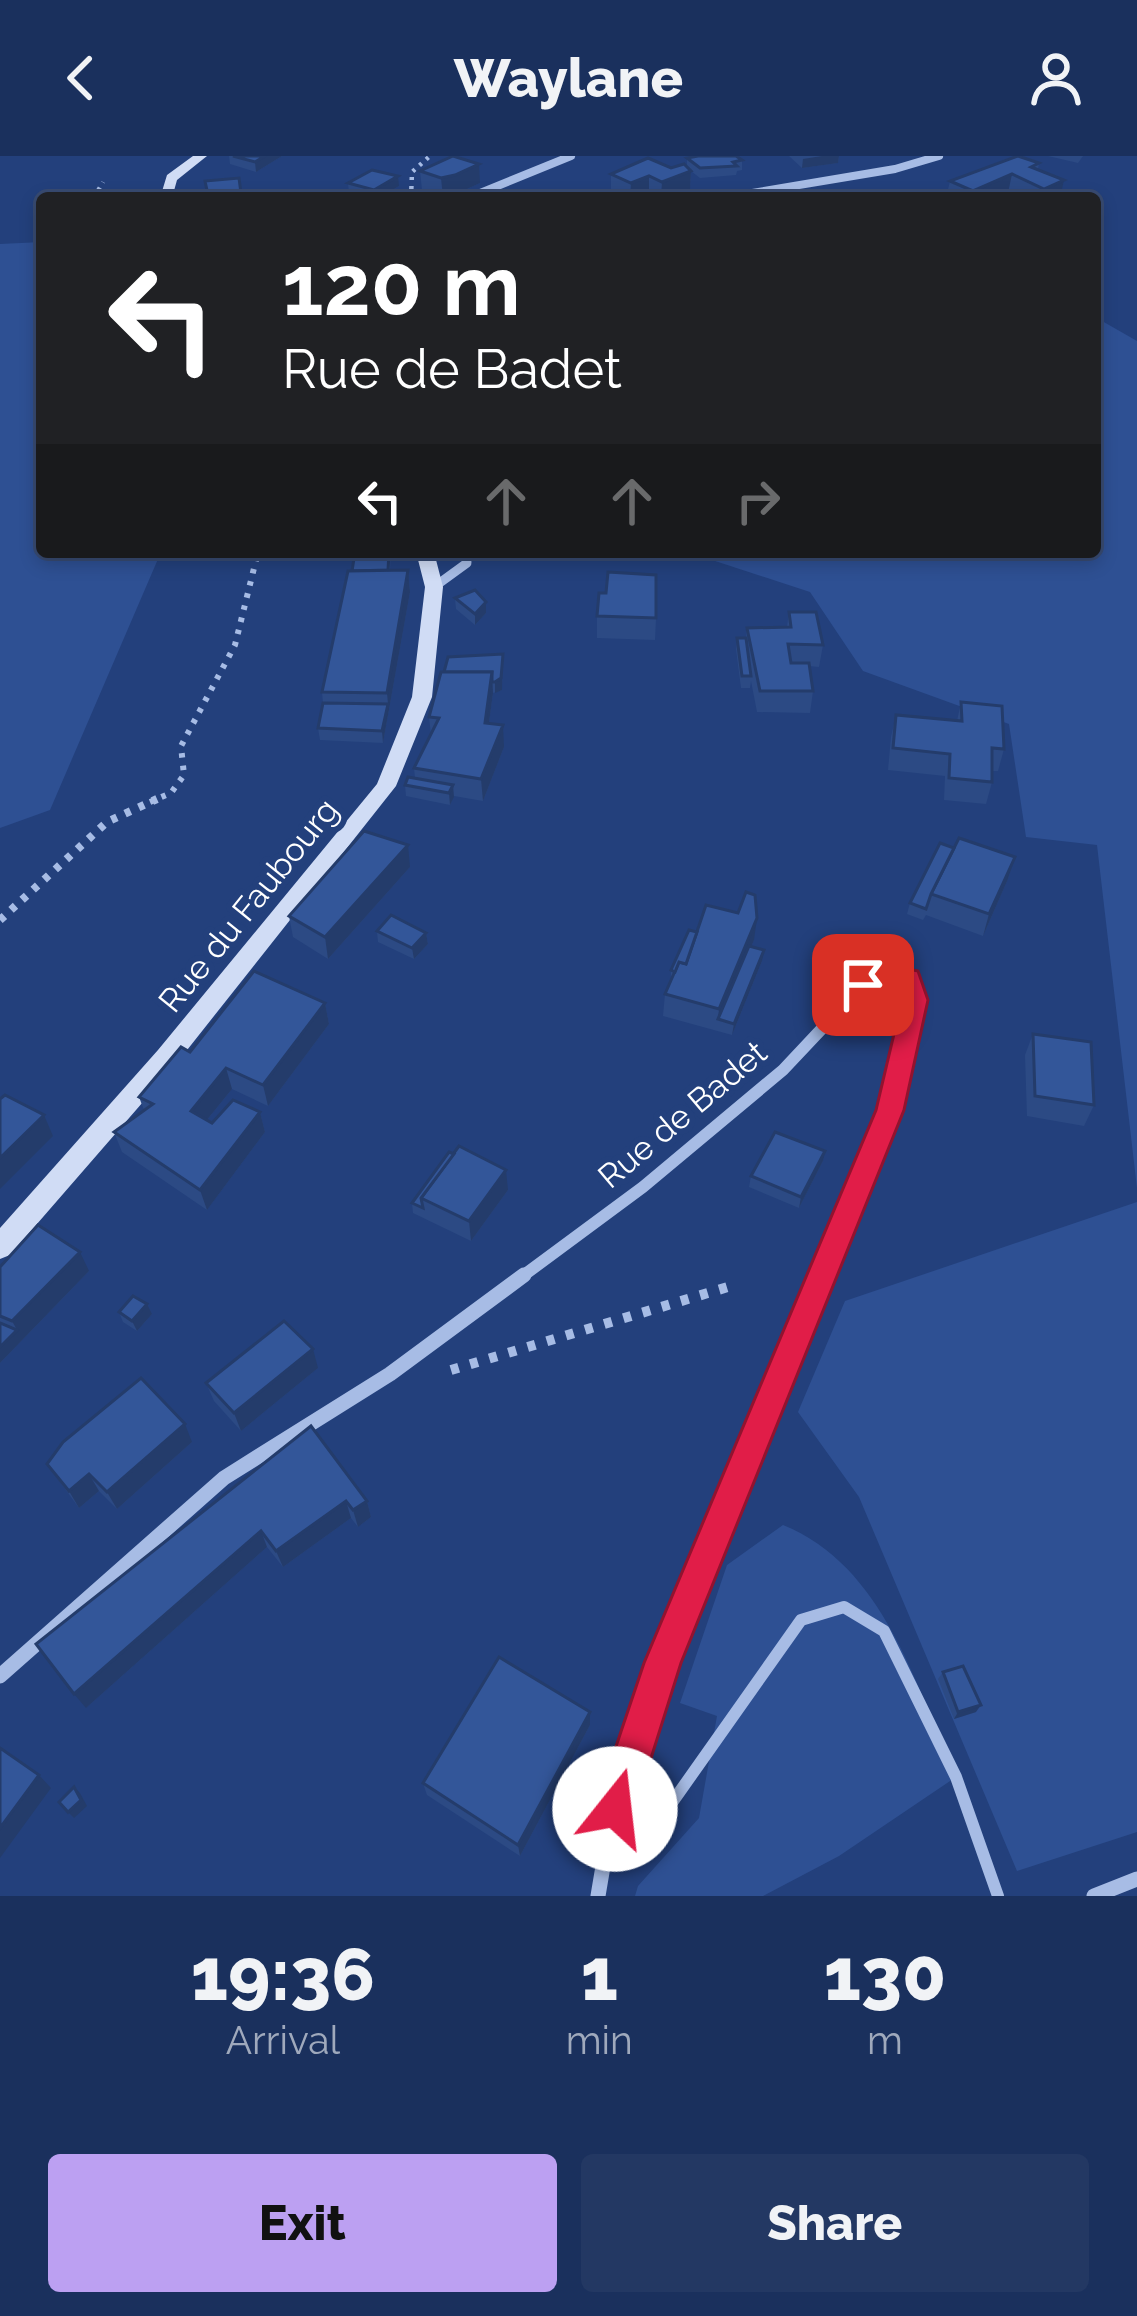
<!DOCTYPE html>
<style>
:root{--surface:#1a305d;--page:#233863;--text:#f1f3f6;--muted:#9fa9bc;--line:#384b72;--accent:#bca0f2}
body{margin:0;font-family:Raleway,sans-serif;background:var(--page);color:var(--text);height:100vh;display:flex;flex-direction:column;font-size:45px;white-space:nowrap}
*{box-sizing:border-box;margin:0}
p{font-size:39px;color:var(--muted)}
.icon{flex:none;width:66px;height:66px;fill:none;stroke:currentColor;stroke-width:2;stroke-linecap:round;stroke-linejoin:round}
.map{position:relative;height:1740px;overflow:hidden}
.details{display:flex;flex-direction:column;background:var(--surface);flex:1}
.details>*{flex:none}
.top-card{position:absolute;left:36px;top:36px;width:1065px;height:366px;border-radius:12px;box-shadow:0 6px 18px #0003,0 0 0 3px var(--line);background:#202124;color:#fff;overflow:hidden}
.pin{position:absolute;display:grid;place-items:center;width:102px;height:102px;color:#fff;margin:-51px;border-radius:24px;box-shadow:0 6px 18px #0006}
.me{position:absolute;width:132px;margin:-66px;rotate:16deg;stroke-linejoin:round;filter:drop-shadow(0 0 9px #0008)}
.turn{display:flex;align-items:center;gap:42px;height:252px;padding:0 48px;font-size:54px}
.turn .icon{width:156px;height:156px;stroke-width:2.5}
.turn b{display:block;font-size:84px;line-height:102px}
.lanes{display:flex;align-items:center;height:114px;padding:0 48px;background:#0003;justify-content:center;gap:60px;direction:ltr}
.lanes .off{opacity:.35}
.eta{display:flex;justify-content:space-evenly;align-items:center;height:204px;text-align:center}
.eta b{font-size:72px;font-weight:800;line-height:84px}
.primary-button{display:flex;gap:24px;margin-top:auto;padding:24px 48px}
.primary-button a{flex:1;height:138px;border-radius:12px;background:var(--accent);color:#111;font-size:48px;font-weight:800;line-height:138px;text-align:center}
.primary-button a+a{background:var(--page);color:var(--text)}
header{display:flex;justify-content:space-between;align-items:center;height:156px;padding:0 48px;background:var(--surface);font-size:54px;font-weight:800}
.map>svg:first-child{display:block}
.green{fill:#2e5093}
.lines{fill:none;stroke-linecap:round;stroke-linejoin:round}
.path-far3{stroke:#a7bce5;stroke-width:4.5;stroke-dasharray:3 6;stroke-linecap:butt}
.path-far2{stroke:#a7bce5;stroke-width:6;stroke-dasharray:4.5 8;stroke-linecap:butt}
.path-far1{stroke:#a7bce5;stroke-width:8;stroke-dasharray:6 9;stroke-linecap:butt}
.path{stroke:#a7bce5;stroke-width:10;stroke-dasharray:8 12;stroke-linecap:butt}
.service{stroke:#a7bce5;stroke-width:12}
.minor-far3{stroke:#a7bce5;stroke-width:8}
.minor-far2{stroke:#a7bce5;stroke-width:9}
.minor-far1{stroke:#a7bce5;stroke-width:12}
.minor{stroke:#a7bce5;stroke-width:15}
.secondary{fill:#d0dcf5;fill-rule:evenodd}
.wall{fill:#2c4a84}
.shaded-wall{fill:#243c6b}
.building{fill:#335699;stroke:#243c6b;stroke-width:3}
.route{fill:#e11d48;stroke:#92132f;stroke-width:3}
.labels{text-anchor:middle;stroke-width:12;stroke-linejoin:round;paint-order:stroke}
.street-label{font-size:33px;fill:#fff;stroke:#23407c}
</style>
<header><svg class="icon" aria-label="back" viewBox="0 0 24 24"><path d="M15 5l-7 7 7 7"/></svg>Waylane<svg class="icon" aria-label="person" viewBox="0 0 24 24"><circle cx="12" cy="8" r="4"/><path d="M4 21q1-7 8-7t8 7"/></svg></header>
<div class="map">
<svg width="1137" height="1740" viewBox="0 0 1137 1740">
<rect width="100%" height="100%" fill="#23407c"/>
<!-- green -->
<g class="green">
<polygon points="42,86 42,396 161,396 50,654 0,672 0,88"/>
<polygon points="1095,161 1137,185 1137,1032 1097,689 1026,681 1009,568 863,515 810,436 709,403 704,396 1095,396"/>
<polygon points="1137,1046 1137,1676 1017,1715 859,1341 798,1256 845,1145"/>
<path d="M783 1369C884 1410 915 1528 956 1621L839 1700 763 1740H635L638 1730 699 1662 717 1560 680 1547 727 1409Z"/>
</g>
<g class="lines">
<!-- path-far3 -->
<g class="path-far3">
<polyline points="94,42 103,26"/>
<polyline points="411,42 412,16 430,0"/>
</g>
<!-- path-far2 -->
<polyline class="path-far2" points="150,646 171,637 184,619 181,590 235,489 258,396"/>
<!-- path-far1 -->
<polyline class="path-far1" points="0,764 107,666 157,643"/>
<!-- path -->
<polyline class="path" points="451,1214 728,1131"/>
<!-- service -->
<polyline class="service" points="608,1696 647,1682 801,1464 844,1451 884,1475 956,1621 998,1740"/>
<!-- minor-far3 -->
<g class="minor-far3">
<polyline points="468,42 571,0"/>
<polyline points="722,42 895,13 939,0"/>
</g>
<!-- minor-far2 -->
<polyline class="minor-far2" points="434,431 467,407 466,396"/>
<!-- minor-far1 -->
<path class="minor-far1" d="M520 1122 643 1031 783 914 863 829 890 819 909 822C923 924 861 1030 824 1122"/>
<!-- minor -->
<g class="minor">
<polyline points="0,1520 224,1322 390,1218 524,1119"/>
<path d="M598 1740C631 1523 743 1321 825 1119"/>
<polyline points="1094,1740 1137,1723"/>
</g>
<!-- secondary -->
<g class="secondary">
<polygon points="193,0 207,0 177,24 172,42 160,42 167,19"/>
<polygon points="416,396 434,396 443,431 432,541 396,630 176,908 10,1099 0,1103 0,1072 158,894 377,628 412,541 425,431"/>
</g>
</g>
<!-- wall -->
<g class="wall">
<polygon points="229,0 282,0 256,16 230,8"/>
<polygon points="789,0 839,0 838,7 802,12"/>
<polygon points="1048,0 1083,0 1078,7"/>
<polygon points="687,2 742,4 742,14 737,15 736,19 700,22 691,15 690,33 667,42 656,42 649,39 640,42 622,42 611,37 611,18 687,11"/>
<polygon points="1039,7 1038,13 1060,42 1019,42 1008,37 997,42 946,42 950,25"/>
<polygon points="420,15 480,27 456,38 443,41 422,34"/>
<polygon points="239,22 242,42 208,42 205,25"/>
<polygon points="348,27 399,30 379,42 368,42 349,37"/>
<polygon points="355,396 391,396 390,414 408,414 410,436 383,587 320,584 318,572 323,547 322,536"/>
<polygon points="455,442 486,446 486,457 475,469 456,453"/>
<polygon points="789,456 823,489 819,511 809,510 813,535 810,557 757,556 751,525 750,532 741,532 736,493 737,482 746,482 747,472 787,471"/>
<polygon points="597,460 656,462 655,484 597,482"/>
<polygon points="503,498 502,534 493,537 489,567 504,591 483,645 454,640 450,649 406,640 405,629 415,622 414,612 431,579 429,561"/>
<polygon points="961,546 1004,593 998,615 992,615 992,626 986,648 944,644 945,620 888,614 891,581 896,559 957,565"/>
<polygon points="954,692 1015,701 1008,723 983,780 926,759 923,764 907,758 910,747"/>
<polygon points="410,711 328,803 293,781 289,760"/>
<polygon points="738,757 754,784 751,791 762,805 732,879 663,860 665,838 671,826 671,814 697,776"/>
<polygon points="377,775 426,777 428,788 414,803 378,786"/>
<polygon points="325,847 329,868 268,950 232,933 207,964 212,967 260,956 265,976 207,1054 122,996 114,976 144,954 139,941 190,896"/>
<polygon points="1033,878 1094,949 1084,970 1027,960 1025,899"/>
<polygon points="449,996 508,1034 471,1085 413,1057 412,1047"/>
<polygon points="823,1005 799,1052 749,1031 751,1020"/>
<polygon points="0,1111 89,1115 0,1207"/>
<polygon points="119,1156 152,1158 137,1175 123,1166"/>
<polygon points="318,1212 241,1275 214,1245 206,1227"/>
<polygon points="311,1270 367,1345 371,1361 358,1371 351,1362 283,1411 267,1391 86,1552"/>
<polygon points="192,1286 117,1353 99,1335 79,1352 47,1308"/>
<polygon points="943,1516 976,1556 954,1563 938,1523"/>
<polygon points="590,1556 590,1569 520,1700 427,1639 423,1627"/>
</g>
<!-- shaded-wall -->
<g class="shaded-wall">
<polygon points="265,0 282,0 256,16 255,6"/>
<polygon points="822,0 839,0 838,7 802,12 803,3"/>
<polygon points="479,8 480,27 456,38 443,41 441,22"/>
<polygon points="691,15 690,33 667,42 661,42 662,26"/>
<polygon points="1012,18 1008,37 997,42 972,42 973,35"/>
<polygon points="398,20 399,30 379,42 375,42 374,34"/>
<polygon points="649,20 649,39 640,42 630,42 631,27"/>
<polygon points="1064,24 1060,42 1042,42 1044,33"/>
<polygon points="408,414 410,436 383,587 382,575 388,548 387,537"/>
<polygon points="486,446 486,457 475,469 475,458"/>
<polygon points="503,498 502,534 495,537 495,526"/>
<polygon points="492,516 493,537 486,589 485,567"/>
<polygon points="503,569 504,591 483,645 481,623"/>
<polygon points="453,629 454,641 450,649 449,637"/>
<polygon points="408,689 410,711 328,803 325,781"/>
<polygon points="1015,701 1008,723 983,780 989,758"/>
<polygon points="757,762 754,784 721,864 718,863 719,853"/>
<polygon points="426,777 428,788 414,803 412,792"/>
<polygon points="764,794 762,805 732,879 734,868"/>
<polygon points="325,847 329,868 268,950 263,929"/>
<polygon points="226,912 232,933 198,975 191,955"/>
<polygon points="260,956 265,976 207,1054 200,1034"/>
<polygon points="44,959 53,980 0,1033 0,1002"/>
<polygon points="825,995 823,1005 799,1052 801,1041"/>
<polygon points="506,1014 508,1034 471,1085 469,1065"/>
<polygon points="80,1096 89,1115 0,1207 0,1191 17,1174 12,1165"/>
<polygon points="147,1148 152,1158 137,1175 132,1165"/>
<polygon points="313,1193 318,1212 241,1275 234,1257"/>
<polygon points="185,1268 192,1286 117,1353 107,1336"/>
<polygon points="89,1318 99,1335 79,1352 69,1335"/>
<polygon points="346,1345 351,1362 283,1411 276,1395"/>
<polygon points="367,1345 371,1361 358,1371 353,1354"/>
<polygon points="261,1375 267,1391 86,1552 74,1538"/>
<polygon points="981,1549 976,1556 954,1563 958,1556"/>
<polygon points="590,1556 590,1569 520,1700 518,1689"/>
<polygon points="39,1619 51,1632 0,1702 0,1672"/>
<polygon points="74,1631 80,1637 87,1650 74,1662 68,1656"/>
</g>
<!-- building -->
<g class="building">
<polygon points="233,0 265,0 255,6"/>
<polygon points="453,0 479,8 455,19 441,22 420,15"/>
<polygon points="698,0 736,0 742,4 733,6 737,10 700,12 687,2"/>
<polygon points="1018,0 1039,7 1031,11 1064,24 1044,33 1012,18 973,35 950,25"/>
<polygon points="648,2 671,12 684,8 691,15 662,26 649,20 631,27 611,18"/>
<polygon points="372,14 398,20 374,34 348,27"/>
<polygon points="239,22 241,37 208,39 205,25"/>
<polygon points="355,396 389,396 388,414 352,415"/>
<polygon points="408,414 387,537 322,536 348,415"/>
<polygon points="608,416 656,419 656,462 597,460 599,437 606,437"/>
<polygon points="475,434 486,446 475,458 455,442"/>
<polygon points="789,456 816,456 823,489 788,488 791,507 809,507 813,535 760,535 747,472 791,471"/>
<polygon points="737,482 746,482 751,520 742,520"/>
<polygon points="503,498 501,522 495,526 492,526 492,516 444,516 448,501"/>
<polygon points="441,516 492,516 485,567 503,569 481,623 414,612 439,562 429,561"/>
<polygon points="961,546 1002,550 1004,593 992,592 992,626 949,622 950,598 893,592 896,559 962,565"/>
<polygon points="323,547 388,548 382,575 318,572"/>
<polygon points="408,621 453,629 449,637 405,629"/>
<polygon points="364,675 408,689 325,781 289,760"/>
<polygon points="959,682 1015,701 989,758 931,738"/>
<polygon points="940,687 954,692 931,738 926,753 910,747"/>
<polygon points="746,736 755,739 757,762 719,853 665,838 679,806 686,808 706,749 738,757"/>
<polygon points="391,759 426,777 412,792 377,775"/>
<polygon points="689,774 697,776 686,808 679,806 675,816 671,814"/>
<polygon points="749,790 764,794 734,868 718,863"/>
<polygon points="254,815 325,847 263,929 226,912 191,955 212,967 233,944 260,956 200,1034 114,976 153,948 139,941 181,891 190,896"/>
<polygon points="1033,878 1091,886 1094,949 1035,940"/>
<polygon points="5,939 44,959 0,1002 0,943"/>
<polygon points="775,976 825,995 801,1041 751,1020"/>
<polygon points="459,990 506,1014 469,1065 421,1042"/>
<polygon points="449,996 454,998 421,1042 423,1052 412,1047"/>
<polygon points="38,1069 80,1096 12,1165 0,1160 0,1111"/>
<polygon points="133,1140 147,1148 132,1165 119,1156"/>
<polygon points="284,1165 313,1193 234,1257 206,1227"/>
<polygon points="0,1167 17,1174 0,1191"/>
<polygon points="141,1222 185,1268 107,1336 89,1318 69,1335 47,1308 63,1286"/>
<polygon points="311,1270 367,1345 353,1354 346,1345 276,1395 261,1375 74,1538 36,1488"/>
<polygon points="499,1501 590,1556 518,1689 423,1627"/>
<polygon points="963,1510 981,1549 958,1556 943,1516"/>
<polygon points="0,1592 39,1619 0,1672"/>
<polygon points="74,1631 81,1644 68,1656 59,1646"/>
</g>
<!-- route -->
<polygon class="route" points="890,809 918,815 928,844 904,954 681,1507 635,1653 629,1667 615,1673 601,1667 595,1653 644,1507 876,954 902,844 897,830 863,839 850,829 854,822"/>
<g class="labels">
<!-- street labels -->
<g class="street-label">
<text transform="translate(248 749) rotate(-51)" y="12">Rue du Faubourg</text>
<text transform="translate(682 958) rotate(-40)" y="12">Rue de Badet</text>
</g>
</g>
</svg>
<div class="pin" style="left:863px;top:829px;background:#d93025"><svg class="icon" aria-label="arrive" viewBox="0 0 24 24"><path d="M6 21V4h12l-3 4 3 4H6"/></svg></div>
<svg class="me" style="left:615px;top:1653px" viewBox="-20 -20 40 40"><circle r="19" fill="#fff"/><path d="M0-13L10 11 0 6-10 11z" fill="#e11d48"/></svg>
<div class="top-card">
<div class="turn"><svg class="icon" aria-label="left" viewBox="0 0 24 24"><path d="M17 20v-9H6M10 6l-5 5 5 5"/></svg><div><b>120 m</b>Rue de Badet</div></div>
<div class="lanes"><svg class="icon" aria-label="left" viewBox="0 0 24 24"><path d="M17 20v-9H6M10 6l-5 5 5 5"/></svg><svg class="icon off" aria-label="ahead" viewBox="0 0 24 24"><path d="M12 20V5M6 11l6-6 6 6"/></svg><svg class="icon off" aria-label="ahead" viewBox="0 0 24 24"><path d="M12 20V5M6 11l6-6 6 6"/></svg><svg class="icon off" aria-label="right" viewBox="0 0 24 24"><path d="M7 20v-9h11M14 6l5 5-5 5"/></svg></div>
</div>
</div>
<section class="details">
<div class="eta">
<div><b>19:36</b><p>Arrival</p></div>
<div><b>1</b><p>min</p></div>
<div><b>130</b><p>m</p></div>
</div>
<div class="primary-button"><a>Exit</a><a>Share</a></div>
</section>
